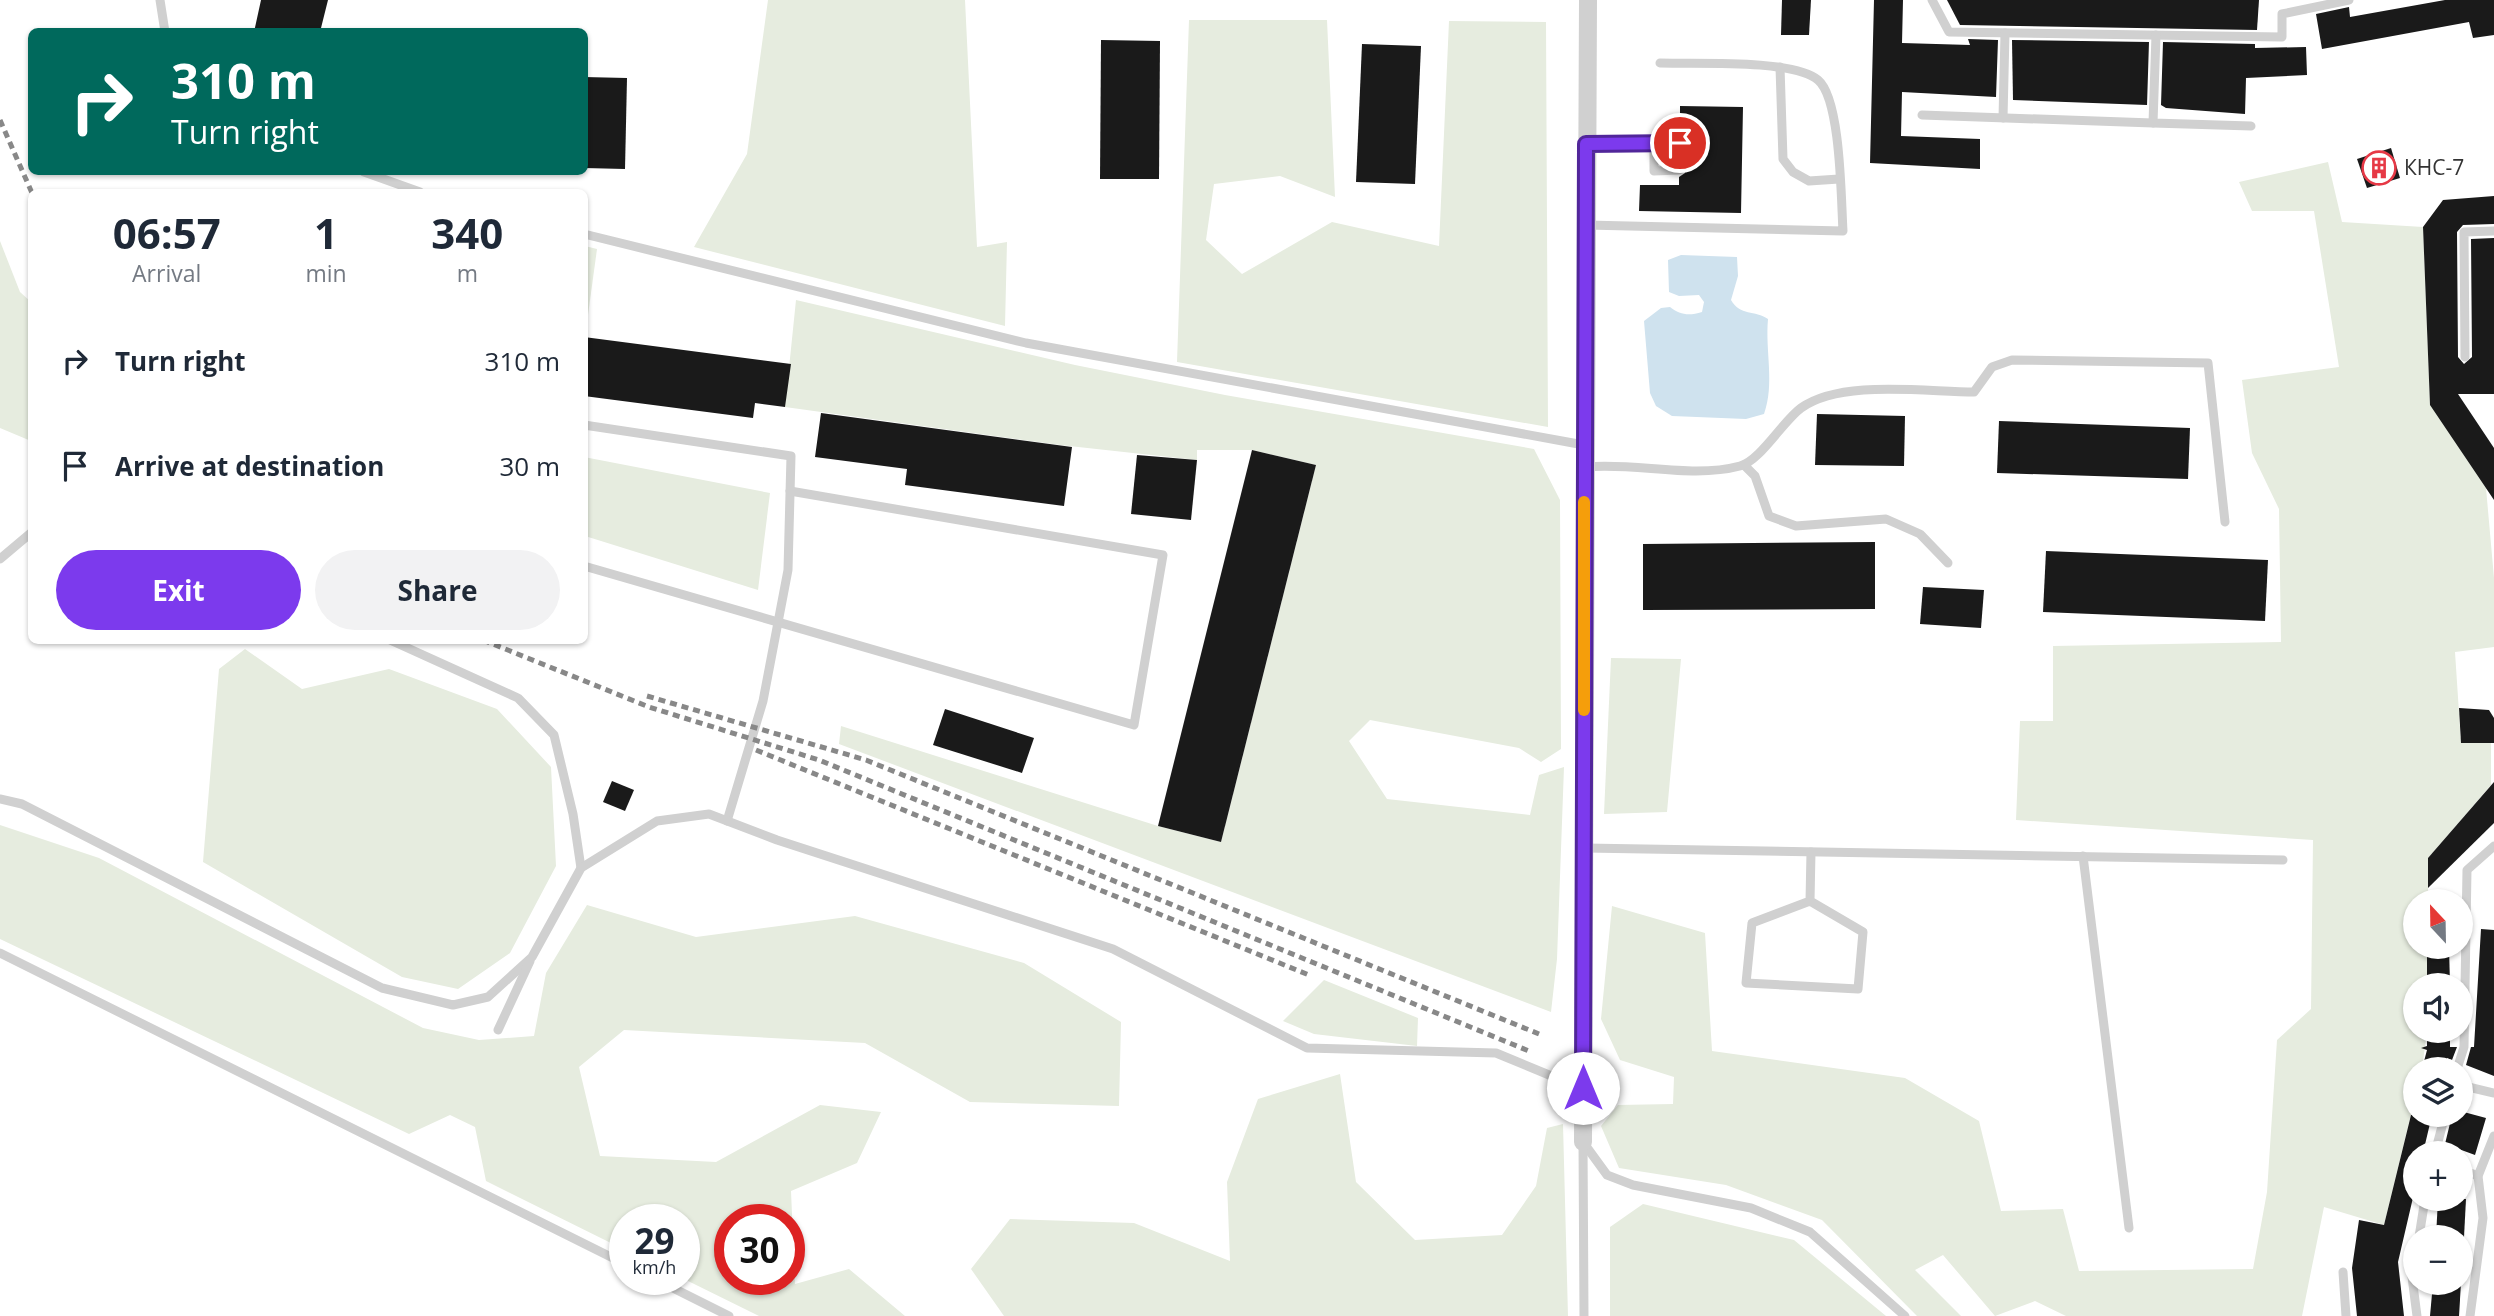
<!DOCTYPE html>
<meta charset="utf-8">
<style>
:root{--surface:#fff;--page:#f2f2f3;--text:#1f2937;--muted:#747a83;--accent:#7c3aed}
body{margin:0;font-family:"Open Sans",sans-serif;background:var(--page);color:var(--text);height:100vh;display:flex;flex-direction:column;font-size:26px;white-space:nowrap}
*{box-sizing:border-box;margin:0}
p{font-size:23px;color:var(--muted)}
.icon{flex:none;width:38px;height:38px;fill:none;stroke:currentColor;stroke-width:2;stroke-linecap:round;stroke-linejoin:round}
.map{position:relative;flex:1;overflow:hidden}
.details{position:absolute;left:28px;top:189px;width:560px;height:455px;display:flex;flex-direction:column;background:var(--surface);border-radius:10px;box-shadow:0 2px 5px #0004}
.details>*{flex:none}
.guide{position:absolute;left:28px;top:28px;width:560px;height:147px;border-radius:10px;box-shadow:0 2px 5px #0004;background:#00695c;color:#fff;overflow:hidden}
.needle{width:46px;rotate:338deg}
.controls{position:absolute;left:2403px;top:889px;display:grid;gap:14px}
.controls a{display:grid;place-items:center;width:70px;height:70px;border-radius:50%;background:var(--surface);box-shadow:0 2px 5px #0004;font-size:35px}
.speed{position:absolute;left:609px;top:1204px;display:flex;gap:14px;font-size:35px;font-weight:700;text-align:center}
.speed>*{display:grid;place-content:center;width:91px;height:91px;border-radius:50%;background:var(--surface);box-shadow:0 2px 5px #0004;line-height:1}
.speed small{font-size:18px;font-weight:400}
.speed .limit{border:10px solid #d22;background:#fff;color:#111}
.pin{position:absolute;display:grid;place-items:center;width:60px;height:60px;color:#fff;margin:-30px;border:4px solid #fff;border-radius:50%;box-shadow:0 2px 7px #0007}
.me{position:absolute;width:77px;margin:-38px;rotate:0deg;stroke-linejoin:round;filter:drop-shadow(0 0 5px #0008)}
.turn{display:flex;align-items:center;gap:24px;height:147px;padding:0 28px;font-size:32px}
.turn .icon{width:91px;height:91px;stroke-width:2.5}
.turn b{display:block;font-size:49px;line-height:60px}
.eta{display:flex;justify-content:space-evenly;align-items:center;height:119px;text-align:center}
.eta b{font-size:42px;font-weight:700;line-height:49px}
.primary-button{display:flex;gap:14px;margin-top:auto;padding:14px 28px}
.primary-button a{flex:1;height:80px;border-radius:42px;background:var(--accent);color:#fff;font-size:28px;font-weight:700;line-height:80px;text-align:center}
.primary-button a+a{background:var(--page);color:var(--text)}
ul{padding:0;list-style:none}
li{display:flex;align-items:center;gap:21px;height:105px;padding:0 28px}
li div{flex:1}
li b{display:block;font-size:26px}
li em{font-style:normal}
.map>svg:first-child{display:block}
.green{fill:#e6ecdf;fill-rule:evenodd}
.water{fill:#cfe2ee}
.building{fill:#1a1a1a}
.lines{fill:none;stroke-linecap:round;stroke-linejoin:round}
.lane{stroke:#d0d0d0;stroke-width:9}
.street{stroke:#d0d0d0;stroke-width:18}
.rail{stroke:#888;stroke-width:5;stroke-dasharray:7 5;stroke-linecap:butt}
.route-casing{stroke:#51269a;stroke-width:18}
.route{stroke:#7c3aed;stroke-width:12}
.slow{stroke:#f59e0b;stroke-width:12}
.labels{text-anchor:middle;stroke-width:7;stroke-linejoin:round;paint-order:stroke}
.poi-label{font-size:21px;fill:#333;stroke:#fff;text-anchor:start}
</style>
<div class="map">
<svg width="2494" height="1316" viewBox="0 0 2494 1316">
<rect width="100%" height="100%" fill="#fff"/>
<!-- green -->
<g class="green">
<polygon points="768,0 965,0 977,247 1007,242 1005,326 694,247 747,154"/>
<polygon points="1189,20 1327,20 1335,197 1280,176 1214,184 1206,240 1242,274 1332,222 1439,246 1449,21 1546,22 1548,427 1177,362"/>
<polygon points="2328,162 2342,222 2423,227 2430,404 2486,488 2494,578 2494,647 2455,652 2461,743 2491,743 2491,785 2428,858 2428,901 2415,901 2415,947 2427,947 2427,985 2415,985 2415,1031 2427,1031 2422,1069 2415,1069 2415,1098 2384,1225 2324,1207 2302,1316 2066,1316 2035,1301 1995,1316 1943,1255 1915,1270 1961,1316 1917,1316 1822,1220 1726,1185 1619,1168 1601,1126 1618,1105 1673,1104 1674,1077 1620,1060 1601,1019 1612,906 1705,933 1712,1051 1905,1078 1979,1121 2001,1211 2063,1209 2079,1271 2253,1269 2267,1192 2277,1040 2311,1009 2313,840 2016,820 2020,721 2053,721 2053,646 2281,642 2279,509 2252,453 2242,380 2339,367 2314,211 2252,211 2239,182"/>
<polygon points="0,241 20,292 31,302 31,441 0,428"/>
<polygon points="585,246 597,249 585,337 584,246"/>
<polygon points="796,300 1075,365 1225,395 1534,449 1560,500 1561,749 1541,762 1519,748 1370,720 1349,741 1387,799 1530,815 1539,775 1564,767 1557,959 1551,1012 839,744 841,726 1158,826 1221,842 1316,465 1252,450 1197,450 1197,460 1060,445 785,407"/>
<polygon points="584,457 770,493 758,590 585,536"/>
<polygon points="245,649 302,689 389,669 497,709 551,767 556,866 510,953 458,989 402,977 203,862 219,669"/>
<polygon points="1611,658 1681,659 1667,812 1604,814"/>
<path d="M0 825 99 858 423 1028 479 1040 534 1036 546 973 587 905 696 937 855 916 1024 963 1121 1022 1119 1106 970 1102 865 1043 624 1030 579 1067 600 1156 716 1162 820 1105 881 1112 857 1163 791 1191 795 1284 849 1269 905 1316H759L684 1279V1220H625V1250L486 1181 475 1127 450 1115 409 1134 0 939ZM730 1220H789V1279H730Z"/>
<polygon points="1324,980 1418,1018 1417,1046 1314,1034 1283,1021"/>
<polygon points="1340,1074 1356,1182 1415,1240 1502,1235 1536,1186 1547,1128 1563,1124 1568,1316 1004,1316 971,1269 1010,1219 1134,1223 1230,1261 1227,1182 1258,1099"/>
<polygon points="1643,1204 1794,1240 1886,1316 1610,1316 1610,1227"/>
</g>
<!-- water -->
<path class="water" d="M1681 255 1737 257 1738 276 1731 300C1740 316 1755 310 1768 319 1765 351 1775 384 1764 414L1746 419 1672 416 1656 406 1650 393 1644 321 1661 308 1670 307C1680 315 1689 316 1702 312L1704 302 1699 295 1679 296 1669 292 1668 260Z"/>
<!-- building -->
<g class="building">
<polygon points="261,0 328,0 320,32 254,32"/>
<polygon points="1782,0 1811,0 1809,35 1781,35"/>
<polygon points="1874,0 1903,0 1902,43 1970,45 1968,39 1998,40 1996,97 1902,92 1901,136 1980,139 1980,169 1870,163"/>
<polygon points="1947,0 2259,0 2257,30 1960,25"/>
<polygon points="2445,0 2494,0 2494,35 2473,38 2469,22 2322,49 2316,14 2349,7 2350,17"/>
<polygon points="1101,40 1160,41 1159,179 1100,179"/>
<polygon points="2012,40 2149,42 2147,105 2013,100"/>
<polygon points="2163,42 2255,44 2255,48 2306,47 2307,75 2246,78 2245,114 2166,108 2161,105"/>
<polygon points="1362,44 1421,46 1415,184 1356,182"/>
<polygon points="584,77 627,78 625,169 584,168"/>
<polygon points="1680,106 1743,107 1741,213 1639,211 1640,185 1679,185 1679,177 1685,173 1685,167 1680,163 1680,150 1687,144 1680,136"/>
<polygon points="2391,148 2400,178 2367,188 2357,159"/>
<polygon points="2494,196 2494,224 2463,225 2457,232 2458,357 2464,364 2472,357 2471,239 2494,238 2494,394 2458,394 2494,448 2494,500 2430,405 2423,227 2443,200"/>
<polygon points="584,337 791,364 785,407 755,403 753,418 584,396"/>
<polygon points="821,413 1072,447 1064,506 905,485 907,469 815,457"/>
<polygon points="1817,414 1905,416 1904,466 1815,465"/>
<polygon points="1999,421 2190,428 2188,479 1997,473"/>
<polygon points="1252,450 1316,465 1221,842 1158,826"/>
<polygon points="1137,455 1197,460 1191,520 1131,514"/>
<polygon points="1875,542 1875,609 1643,610 1643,544"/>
<polygon points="2046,551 2268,560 2265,621 2043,612"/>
<polygon points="1923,587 1984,590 1981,628 1920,624"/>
<polygon points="2459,708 2489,710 2494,718 2494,743 2461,743"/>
<polygon points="945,709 1034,738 1022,773 933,745"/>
<polygon points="612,781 634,790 625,811 603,802"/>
<polygon points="2494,782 2494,823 2428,888 2428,858"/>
<polygon points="2481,929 2494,930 2494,1076 2466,1065 2471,1047 2474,1047"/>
<polygon points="2427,947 2449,947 2450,985 2427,985"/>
<polygon points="2427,1031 2450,1031 2450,1047 2457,1047 2452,1060 2447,1058 2445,1069 2422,1069 2427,1050 2421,1048 2427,1046"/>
<polygon points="2460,1111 2486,1118 2475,1155 2445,1144 2452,1115 2460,1115"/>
<polygon points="2411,1115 2432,1115 2423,1153 2415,1153 2415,1189 2398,1262 2404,1316 2357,1316 2352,1268 2359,1220 2384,1225"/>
<polygon points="2438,1199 2466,1199 2464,1237 2436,1237"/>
<polygon points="2433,1283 2461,1283 2459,1316 2430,1316"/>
</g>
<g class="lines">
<!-- lane -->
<g class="lane">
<polyline points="160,0 165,32"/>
<polyline points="1932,0 1949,32 2282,37 2282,14 2349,0"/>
<polyline points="2156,35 2153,123 2251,126"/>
<polyline points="1780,67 1783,159 1793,172 1809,181 1839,179"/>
<polyline points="1922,115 2153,123"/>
<polyline points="2003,118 2005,33"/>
<polyline points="1654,143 1654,171 1679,170"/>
<polyline points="1586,144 1680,143"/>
<polyline points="364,172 420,192"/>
<path d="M1586 225 1843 231C1841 200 1841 99 1818 80 1793 59 1695 64 1660 63"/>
<polyline points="584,234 1026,343 1584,445"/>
<polyline points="2465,357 2464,232 2494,231"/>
<polyline points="584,425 791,456 788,570 763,701 727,821"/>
<polyline points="1744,465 1755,476 1769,516 1796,526 1886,519 1920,534 1948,563"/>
<path d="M1586 467C1636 462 1691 479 1740 466 1760 461 1783 421 1801 408 1841 379 1926 392 1974 392L1992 367 2012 360 2208 363 2225 522"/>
<polyline points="0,559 32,532"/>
<polyline points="584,566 1134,725 1163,555 790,491"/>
<polyline points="390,640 518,698 554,735 573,814 581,868"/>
<polyline points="0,799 22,804 382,988 453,1005 488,997 532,957 581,868 657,821 709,814 777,840 1113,949 1307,1048 1496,1053 1583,1089"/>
<polyline points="1585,848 2283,860"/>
<polyline points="2083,856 2129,1228"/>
<polyline points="1810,901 1863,932 1858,989 1746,983 1752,923 1810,901 1811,852"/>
<polyline points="0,953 625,1264"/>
<polyline points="498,1030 530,961"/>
<polyline points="2457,1069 2464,1047 2467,870 2494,846"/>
<polyline points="2460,1085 2494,1093"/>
<polyline points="1583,1142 1607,1175 1633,1185 1751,1208 1810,1232 1905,1316"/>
<polyline points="1583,1142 1584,1316"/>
<polyline points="2435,1153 2445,1115"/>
<polyline points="2460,1169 2478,1176"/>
<polyline points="2419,1237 2425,1199"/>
<polyline points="2415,1261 2412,1277 2417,1316"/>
<polyline points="2343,1272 2346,1316"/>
<polyline points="655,1279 729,1316"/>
<polyline points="2470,1316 2483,1218 2478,1176 2494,1136"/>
</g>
<!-- street -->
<polyline class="street" points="1583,1142 1588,0"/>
<!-- rail -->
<g class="rail">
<polyline points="0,120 32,193"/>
<polyline points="483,640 649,707 819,760 1529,1051"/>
<polyline points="647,696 866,760 1539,1034"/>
<polyline points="756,750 1309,975"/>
</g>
</g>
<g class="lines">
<defs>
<polyline id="route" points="1583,1088 1586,144 1680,143"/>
</defs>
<!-- route casing -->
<use href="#route" class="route-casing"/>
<!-- route -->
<use href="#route" class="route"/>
<!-- slow -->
<polyline class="slow" points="1584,502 1584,710"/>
</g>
<!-- icons -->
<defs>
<symbol id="building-ring" viewBox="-11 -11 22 22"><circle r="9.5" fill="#fff" stroke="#e63946" stroke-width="1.5"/><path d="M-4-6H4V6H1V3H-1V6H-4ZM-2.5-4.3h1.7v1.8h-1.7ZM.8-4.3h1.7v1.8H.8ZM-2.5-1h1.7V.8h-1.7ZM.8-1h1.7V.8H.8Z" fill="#e63946"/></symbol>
</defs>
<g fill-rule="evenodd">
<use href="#building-ring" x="2360" y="149" width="38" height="38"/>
</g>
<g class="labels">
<!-- poi labels -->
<g class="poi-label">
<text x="2404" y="175">КНС-7</text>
</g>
</g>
</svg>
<div class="controls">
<a><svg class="needle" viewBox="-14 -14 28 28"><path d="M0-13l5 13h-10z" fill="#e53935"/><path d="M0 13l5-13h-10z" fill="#747a83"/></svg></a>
<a><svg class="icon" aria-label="sound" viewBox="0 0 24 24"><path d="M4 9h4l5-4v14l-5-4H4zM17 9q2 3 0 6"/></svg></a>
<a><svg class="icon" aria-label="layers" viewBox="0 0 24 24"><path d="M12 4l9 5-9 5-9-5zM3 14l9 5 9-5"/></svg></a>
<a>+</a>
<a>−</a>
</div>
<div class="speed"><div>29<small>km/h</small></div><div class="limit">30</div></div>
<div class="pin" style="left:1680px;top:143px;background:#d93025"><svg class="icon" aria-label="arrive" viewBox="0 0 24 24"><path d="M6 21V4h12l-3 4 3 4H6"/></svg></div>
<svg class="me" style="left:1583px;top:1088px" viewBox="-20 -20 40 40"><circle r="19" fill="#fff"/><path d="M0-13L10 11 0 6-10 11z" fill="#7c3aed"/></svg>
<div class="guide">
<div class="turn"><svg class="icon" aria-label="right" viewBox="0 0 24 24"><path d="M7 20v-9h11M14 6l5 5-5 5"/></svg><div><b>310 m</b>Turn right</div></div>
</div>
<section class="details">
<div class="eta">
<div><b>06:57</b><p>Arrival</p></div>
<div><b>1</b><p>min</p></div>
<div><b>340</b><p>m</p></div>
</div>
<ul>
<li><svg class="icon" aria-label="right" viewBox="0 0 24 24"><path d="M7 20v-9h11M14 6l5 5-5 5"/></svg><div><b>Turn right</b></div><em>310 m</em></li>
<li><svg class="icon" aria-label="arrive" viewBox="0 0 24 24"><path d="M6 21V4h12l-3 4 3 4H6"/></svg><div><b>Arrive at destination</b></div><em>30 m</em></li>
</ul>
<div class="primary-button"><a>Exit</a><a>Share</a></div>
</section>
</div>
